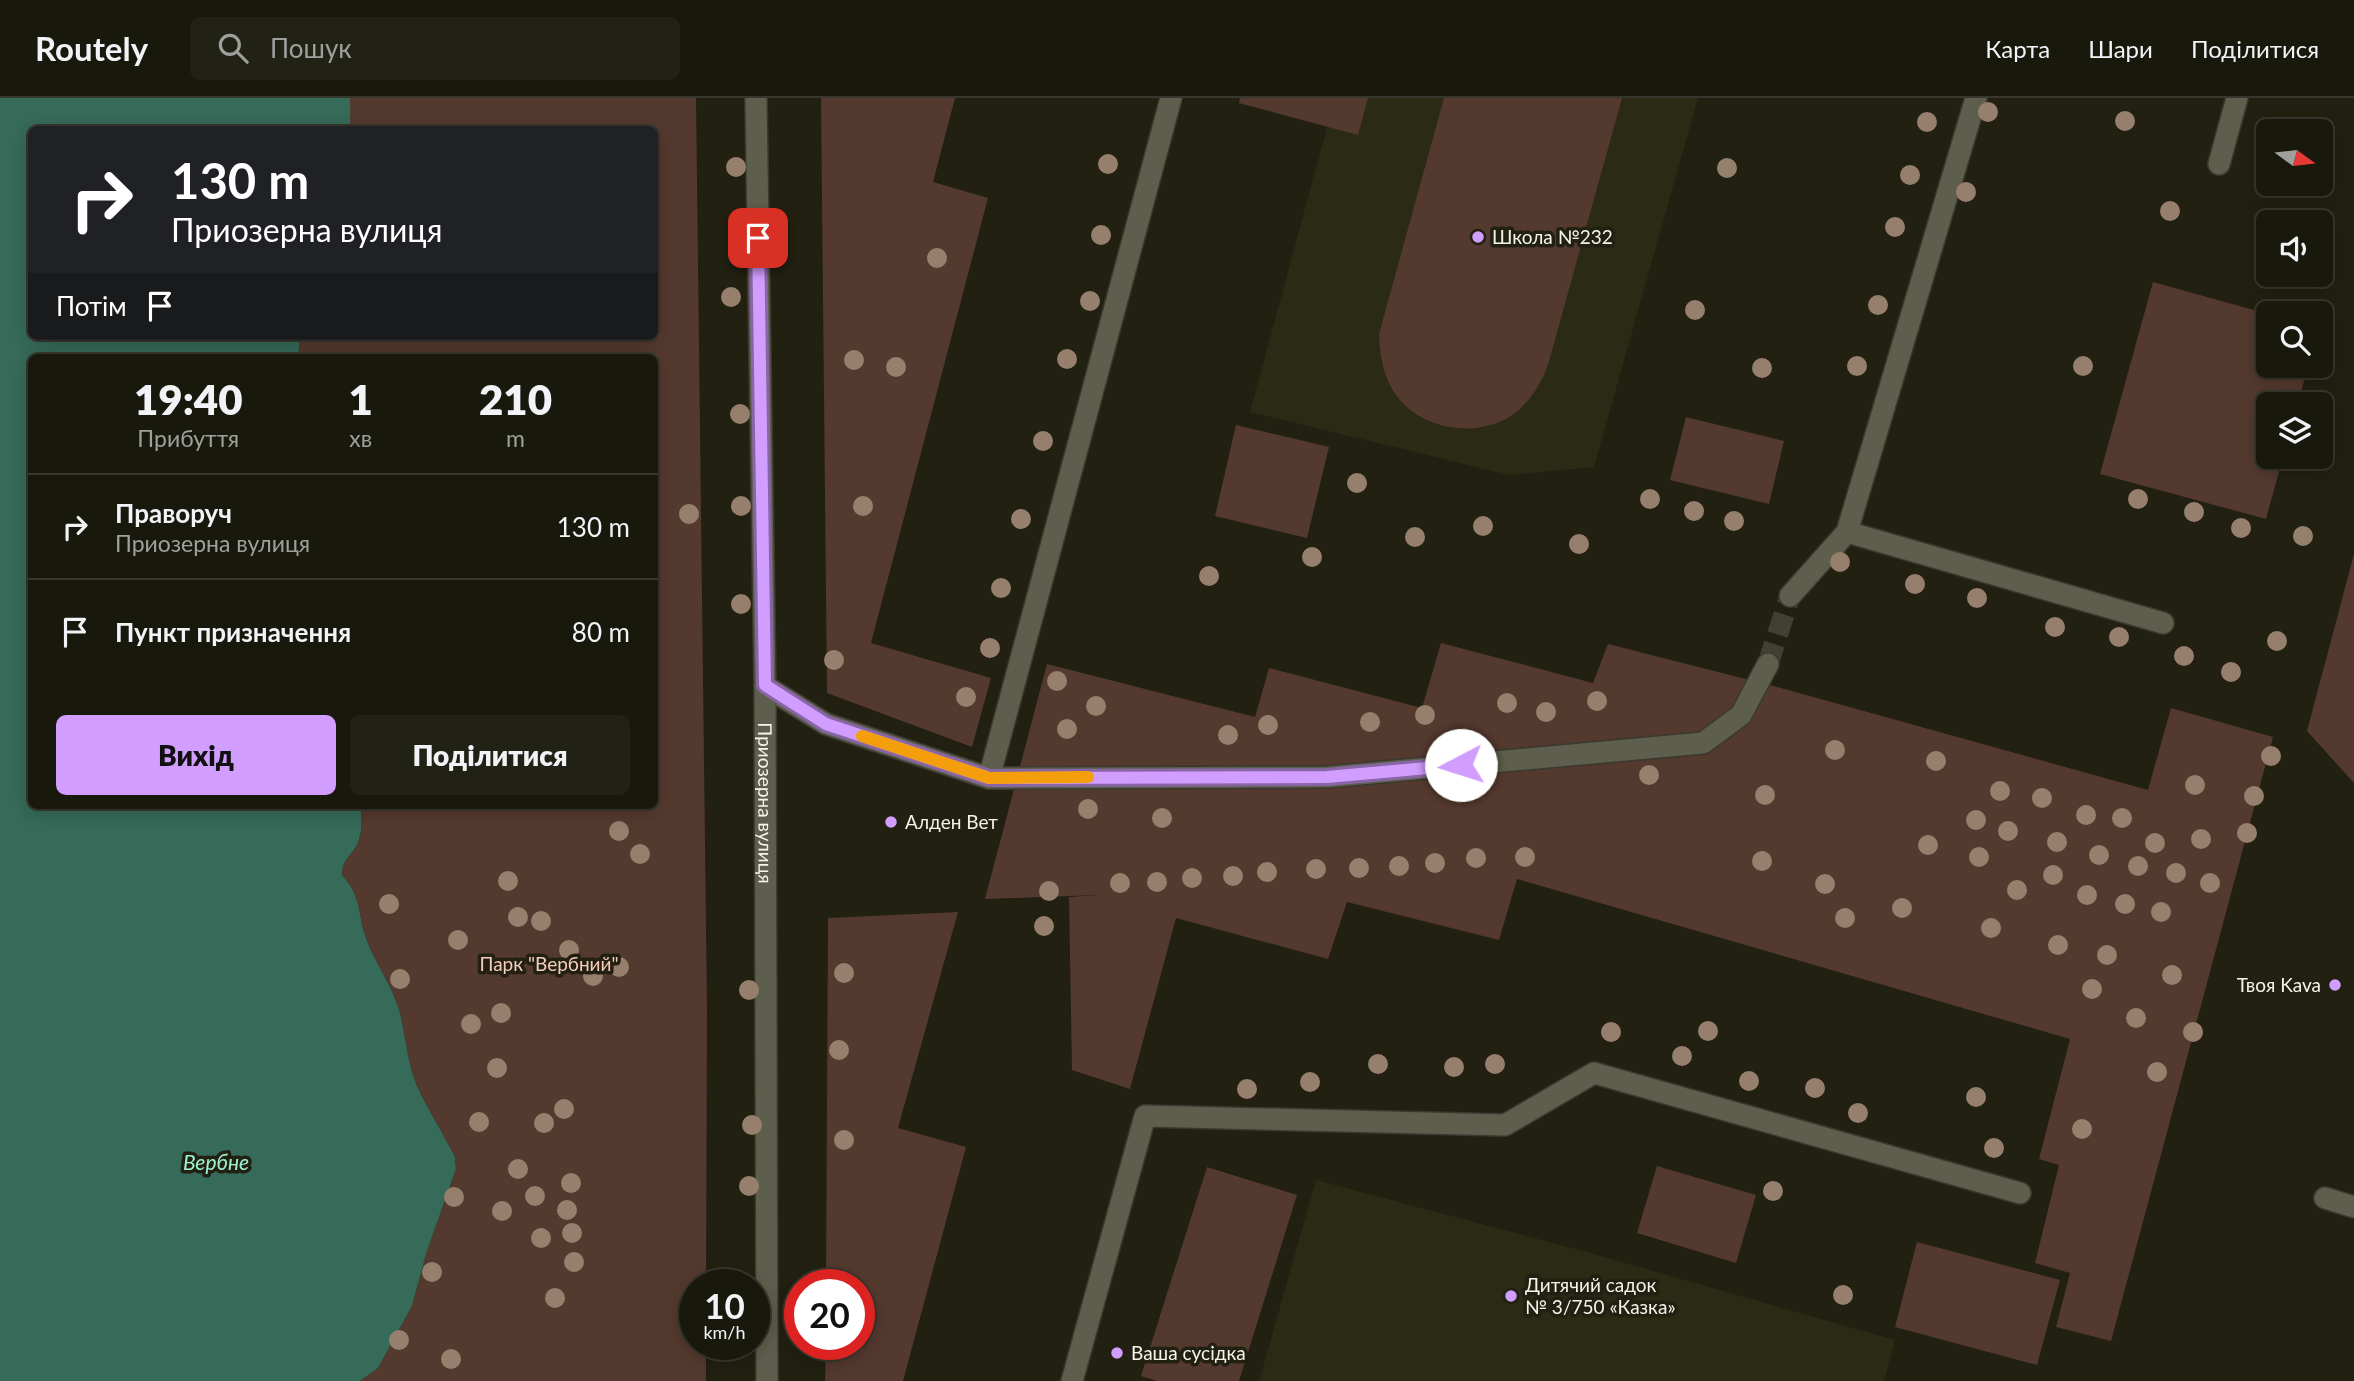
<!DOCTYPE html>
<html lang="uk">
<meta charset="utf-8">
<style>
:root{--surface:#19180d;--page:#222116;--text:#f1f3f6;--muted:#9fa09d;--line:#37372e;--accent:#d19dfe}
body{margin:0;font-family:Lato,sans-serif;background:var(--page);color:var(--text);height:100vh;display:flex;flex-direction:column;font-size:26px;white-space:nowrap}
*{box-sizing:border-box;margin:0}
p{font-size:23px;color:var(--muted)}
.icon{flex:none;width:38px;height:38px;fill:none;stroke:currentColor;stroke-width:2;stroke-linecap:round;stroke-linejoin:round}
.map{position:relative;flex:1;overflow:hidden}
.details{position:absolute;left:28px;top:256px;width:630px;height:455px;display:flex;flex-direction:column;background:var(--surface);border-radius:10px;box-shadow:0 4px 18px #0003,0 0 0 2px var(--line)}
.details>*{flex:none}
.top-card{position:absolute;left:28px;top:28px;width:630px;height:214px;border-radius:10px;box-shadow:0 4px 18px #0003,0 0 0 2px var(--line);background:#202124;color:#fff;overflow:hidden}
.needle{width:46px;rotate:105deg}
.tools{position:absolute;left:2256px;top:21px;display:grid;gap:14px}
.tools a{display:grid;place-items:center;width:77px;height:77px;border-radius:10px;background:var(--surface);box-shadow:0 4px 18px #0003,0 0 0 2px var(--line);font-size:35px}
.speed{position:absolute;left:679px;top:1171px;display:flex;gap:14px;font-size:35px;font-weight:700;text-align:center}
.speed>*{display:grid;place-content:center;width:91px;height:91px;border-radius:50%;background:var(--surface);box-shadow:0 4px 18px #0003,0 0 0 2px var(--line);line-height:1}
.speed small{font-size:18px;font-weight:400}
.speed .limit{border:10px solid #d22;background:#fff;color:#111}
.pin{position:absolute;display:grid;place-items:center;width:60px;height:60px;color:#fff;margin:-30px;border-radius:14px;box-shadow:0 4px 10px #0006}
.me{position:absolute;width:77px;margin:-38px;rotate:265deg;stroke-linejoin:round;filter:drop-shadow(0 0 5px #0008)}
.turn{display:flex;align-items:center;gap:24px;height:147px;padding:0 28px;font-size:32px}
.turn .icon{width:91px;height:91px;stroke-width:2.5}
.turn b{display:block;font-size:49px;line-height:60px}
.then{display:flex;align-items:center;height:66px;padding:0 28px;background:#0003;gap:14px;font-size:26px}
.eta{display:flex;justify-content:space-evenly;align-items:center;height:119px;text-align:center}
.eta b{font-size:42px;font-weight:800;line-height:49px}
.cta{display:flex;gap:14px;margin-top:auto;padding:14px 28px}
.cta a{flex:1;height:80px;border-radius:10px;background:var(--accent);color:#111;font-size:28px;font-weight:800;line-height:80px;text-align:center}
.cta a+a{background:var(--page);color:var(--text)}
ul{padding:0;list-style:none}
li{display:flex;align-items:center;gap:21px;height:105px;padding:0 28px;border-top:2px solid var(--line)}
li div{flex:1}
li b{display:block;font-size:26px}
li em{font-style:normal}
header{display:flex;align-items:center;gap:42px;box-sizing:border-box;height:98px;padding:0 35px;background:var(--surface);border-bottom:2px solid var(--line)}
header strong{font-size:33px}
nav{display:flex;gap:38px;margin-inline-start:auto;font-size:24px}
.search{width:490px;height:63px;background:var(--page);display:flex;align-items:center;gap:18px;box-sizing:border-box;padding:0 24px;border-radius:10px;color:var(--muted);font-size:26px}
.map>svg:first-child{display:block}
.built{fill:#2b2a15}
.green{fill:#54392e}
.water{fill:#366a59}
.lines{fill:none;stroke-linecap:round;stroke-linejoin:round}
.minor-tunnel{stroke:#414032;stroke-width:21;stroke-dasharray:21 10;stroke-linecap:butt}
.minor-casing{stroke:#393930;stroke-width:24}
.minor{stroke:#5e5e4d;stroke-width:21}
.tree{fill:#977f6e}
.route-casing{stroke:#8866a5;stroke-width:18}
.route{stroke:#d19dfe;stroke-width:12}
.slow{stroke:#f59e0b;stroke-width:12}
.poi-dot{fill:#d19dfe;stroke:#212011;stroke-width:2.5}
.labels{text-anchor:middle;stroke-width:7;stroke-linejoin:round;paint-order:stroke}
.poi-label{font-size:19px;fill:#f4f4eb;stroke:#212011;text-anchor:start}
.street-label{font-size:19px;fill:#f4f4eb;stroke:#212011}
.park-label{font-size:19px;fill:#f8ccba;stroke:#212011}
.water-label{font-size:21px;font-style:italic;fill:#9cf2d4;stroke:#212011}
</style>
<header>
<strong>Routely</strong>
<div class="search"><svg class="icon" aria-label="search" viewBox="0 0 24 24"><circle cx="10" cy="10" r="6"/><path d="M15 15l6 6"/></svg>Пошук</div>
<nav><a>Карта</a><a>Шари</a><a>Поділитися</a></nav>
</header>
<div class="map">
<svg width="2354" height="1283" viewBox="0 0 2354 1283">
<rect width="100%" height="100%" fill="#212011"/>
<!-- built -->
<g class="built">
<polygon points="1240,0 1698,0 1594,369 1509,377 1250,314 1327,29 1239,5"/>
<polygon points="1316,1082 1583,1153 1895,1242 1884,1283 1259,1283"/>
</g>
<!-- green -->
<g class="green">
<path d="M350 0H696L707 913 706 1186H695V1246H706V1283H360L378 1270 412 1208 427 1153 456 1071 455 1059C443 1035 428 1012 417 988 407 964 406 939 400 915 392 885 371 860 363 831 358 809 359 795 342 777 341 764 351 759 357 747 363 734 362 721 360 707H654V259H298L300 238H654V32L343 31 350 26Z"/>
<polygon points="821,0 955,0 933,84 988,100 871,545 991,580 972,649 827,595"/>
<polygon points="1240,0 1368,0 1358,37 1239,5"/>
<path d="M1444 0H1622L1548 267C1541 285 1533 299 1519 312 1482 344 1414 333 1391 289 1382 272 1380 255 1379 236Z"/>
<polygon points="2153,184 2268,216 2268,268 2308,268 2298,306 2268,306 2268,359 2283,359 2266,421 2100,376"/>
<polygon points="1686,319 1784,343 1769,406 1670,382"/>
<polygon points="1236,327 1329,349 1307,440 1215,418"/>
<polygon points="2354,456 2354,685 2307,633"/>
<polygon points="1441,545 1593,585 1608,546 1781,590 2148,692 2171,610 2273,639 2111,1243 2056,1229 2070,1175 2035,1165 2059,1067 2039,1061 2070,941 1517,781 1499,842 1347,804 1328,861 1176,820 1130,991 1072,972 1069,799 1099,797 985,801 1047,566 1255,619 1269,570 1422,610"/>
<polygon points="958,814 898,1030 966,1049 903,1283 825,1283 826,1246 859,1246 859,1186 826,1186 828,820"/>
<polygon points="1657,1068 1756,1097 1736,1165 1637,1135"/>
<polygon points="1207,1069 1297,1097 1239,1283 1157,1283 1141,1278"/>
<polygon points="1917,1144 2060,1182 2037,1267 1895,1229"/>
</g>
<!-- water -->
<path class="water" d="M0 0H350V26L343 31 32 32V238H300L298 259H32V707H360C362 720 363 734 357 747 351 758 341 764 342 777 359 796 358 808 363 831 371 860 392 885 400 915 406 939 407 964 417 988 428 1012 443 1035 455 1059L456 1071 427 1153 412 1208 378 1270 360 1283H0Z"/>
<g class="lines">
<!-- minor-tunnel -->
<polyline class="minor-tunnel" points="1768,566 1790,498"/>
<defs>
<g id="minor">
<path id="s1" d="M756 0 765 588 767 1283"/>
<polyline points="2219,66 2237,0"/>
<polyline points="1847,434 2163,525"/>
<polyline points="1790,498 1847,434 1976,0"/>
<polyline points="765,588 826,626 989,680 1327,679 1703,645 1741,617 1768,566"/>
<polyline points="989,680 1171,0"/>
<polyline points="2325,1100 2354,1109"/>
<polyline points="1072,1283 1145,1018 1505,1027 1594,975 2020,1095"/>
</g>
</defs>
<!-- minor casing -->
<use href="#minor" class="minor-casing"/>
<!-- minor -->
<use href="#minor" class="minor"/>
</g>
<!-- trees -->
<g class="tree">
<circle cx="1988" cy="14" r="10"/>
<circle cx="2125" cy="23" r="10"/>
<circle cx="1927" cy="24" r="10"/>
<circle cx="1108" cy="66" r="10"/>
<circle cx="736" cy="69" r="10"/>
<circle cx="1727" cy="70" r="10"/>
<circle cx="1910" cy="77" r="10"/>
<circle cx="1966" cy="94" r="10"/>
<circle cx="2170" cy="113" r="10"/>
<circle cx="1895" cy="129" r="10"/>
<circle cx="1101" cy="137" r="10"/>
<circle cx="937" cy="160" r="10"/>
<circle cx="731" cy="199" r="10"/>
<circle cx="1090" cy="203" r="10"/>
<circle cx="1878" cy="207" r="10"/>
<circle cx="1695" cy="212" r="10"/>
<circle cx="1067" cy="261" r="10"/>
<circle cx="854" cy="262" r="10"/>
<circle cx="1857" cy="268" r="10"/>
<circle cx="2083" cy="268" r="10"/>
<circle cx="896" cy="269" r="10"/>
<circle cx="1762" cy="270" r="10"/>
<circle cx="740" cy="316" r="10"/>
<circle cx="1043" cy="343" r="10"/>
<circle cx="1357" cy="385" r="10"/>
<circle cx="1650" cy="401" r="10"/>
<circle cx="2138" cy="401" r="10"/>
<circle cx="741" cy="408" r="10"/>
<circle cx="863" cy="408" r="10"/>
<circle cx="1694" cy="413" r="10"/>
<circle cx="2194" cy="414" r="10"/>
<circle cx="689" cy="416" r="10"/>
<circle cx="1021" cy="421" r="10"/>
<circle cx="1734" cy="423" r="10"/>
<circle cx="1483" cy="428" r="10"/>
<circle cx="2241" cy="430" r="10"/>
<circle cx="2303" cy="438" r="10"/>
<circle cx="1415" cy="439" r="10"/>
<circle cx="1579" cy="446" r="10"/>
<circle cx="1312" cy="459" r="10"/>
<circle cx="1840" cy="464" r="10"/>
<circle cx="1209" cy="478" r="10"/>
<circle cx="1915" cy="486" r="10"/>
<circle cx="1001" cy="490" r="10"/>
<circle cx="1977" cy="500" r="10"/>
<circle cx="741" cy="506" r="10"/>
<circle cx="2055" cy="529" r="10"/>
<circle cx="2119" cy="539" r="10"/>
<circle cx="2277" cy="543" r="10"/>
<circle cx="990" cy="550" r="10"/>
<circle cx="2184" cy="558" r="10"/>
<circle cx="834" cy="562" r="10"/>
<circle cx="2231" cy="574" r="10"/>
<circle cx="1057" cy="583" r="10"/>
<circle cx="966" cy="599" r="10"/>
<circle cx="1597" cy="603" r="10"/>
<circle cx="1507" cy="605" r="10"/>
<circle cx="1096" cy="608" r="10"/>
<circle cx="1546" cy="614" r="10"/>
<circle cx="1425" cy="617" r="10"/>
<circle cx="1370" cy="624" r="10"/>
<circle cx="1268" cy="627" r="10"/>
<circle cx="1067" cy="631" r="10"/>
<circle cx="1228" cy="637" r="10"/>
<circle cx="1835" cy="652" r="10"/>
<circle cx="2271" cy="658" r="10"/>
<circle cx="1936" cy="663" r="10"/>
<circle cx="1649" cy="677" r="10"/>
<circle cx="2195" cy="687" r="10"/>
<circle cx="2000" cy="693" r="10"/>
<circle cx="1765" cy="697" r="10"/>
<circle cx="2254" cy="698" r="10"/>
<circle cx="2042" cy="700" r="10"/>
<circle cx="1088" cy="711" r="10"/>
<circle cx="2086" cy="717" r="10"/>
<circle cx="1162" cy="720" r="10"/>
<circle cx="2122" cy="720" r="10"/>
<circle cx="1976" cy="722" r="10"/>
<circle cx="619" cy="733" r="10"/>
<circle cx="2008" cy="733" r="10"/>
<circle cx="2247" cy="735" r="10"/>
<circle cx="2201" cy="741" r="10"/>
<circle cx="2057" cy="744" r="10"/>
<circle cx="2155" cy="745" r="10"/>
<circle cx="1928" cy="747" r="10"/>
<circle cx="640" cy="756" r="10"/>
<circle cx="2099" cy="757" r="10"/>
<circle cx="1525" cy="759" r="10"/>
<circle cx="1979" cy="759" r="10"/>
<circle cx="1476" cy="760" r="10"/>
<circle cx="1762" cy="763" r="10"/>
<circle cx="1435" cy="765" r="10"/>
<circle cx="1399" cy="768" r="10"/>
<circle cx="2138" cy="768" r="10"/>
<circle cx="1359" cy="770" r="10"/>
<circle cx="1316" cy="771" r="10"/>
<circle cx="1267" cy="774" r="10"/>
<circle cx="2176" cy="775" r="10"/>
<circle cx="2053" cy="777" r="10"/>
<circle cx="1233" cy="778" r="10"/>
<circle cx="1192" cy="780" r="10"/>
<circle cx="508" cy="783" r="10"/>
<circle cx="1157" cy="784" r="10"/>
<circle cx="1120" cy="785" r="10"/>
<circle cx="2210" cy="785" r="10"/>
<circle cx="1825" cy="786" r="10"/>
<circle cx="2017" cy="792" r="10"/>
<circle cx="1049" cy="793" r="10"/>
<circle cx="2087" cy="797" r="10"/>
<circle cx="389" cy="806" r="10"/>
<circle cx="2125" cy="806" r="10"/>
<circle cx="1902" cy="810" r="10"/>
<circle cx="2161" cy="814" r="10"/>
<circle cx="518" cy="819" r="10"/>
<circle cx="1845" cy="820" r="10"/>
<circle cx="541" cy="823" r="10"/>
<circle cx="1044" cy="828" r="10"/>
<circle cx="1991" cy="830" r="10"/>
<circle cx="458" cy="842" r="10"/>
<circle cx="2058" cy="847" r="10"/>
<circle cx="569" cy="852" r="10"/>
<circle cx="2107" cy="857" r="10"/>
<circle cx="619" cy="869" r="10"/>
<circle cx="844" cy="875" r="10"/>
<circle cx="2172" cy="877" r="10"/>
<circle cx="593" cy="878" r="10"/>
<circle cx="400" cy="881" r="10"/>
<circle cx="2092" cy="891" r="10"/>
<circle cx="749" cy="892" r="10"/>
<circle cx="501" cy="915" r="10"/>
<circle cx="2136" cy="920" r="10"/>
<circle cx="471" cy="926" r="10"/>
<circle cx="1708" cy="933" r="10"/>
<circle cx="1611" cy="934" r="10"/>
<circle cx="2193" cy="934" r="10"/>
<circle cx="839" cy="952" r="10"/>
<circle cx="1682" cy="958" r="10"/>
<circle cx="1378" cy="966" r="10"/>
<circle cx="1495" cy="966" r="10"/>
<circle cx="1454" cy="969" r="10"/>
<circle cx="497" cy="970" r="10"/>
<circle cx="2157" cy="974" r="10"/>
<circle cx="1749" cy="983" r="10"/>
<circle cx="1310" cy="984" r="10"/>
<circle cx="1815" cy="990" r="10"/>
<circle cx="1247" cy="991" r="10"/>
<circle cx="1976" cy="999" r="10"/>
<circle cx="564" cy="1011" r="10"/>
<circle cx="1858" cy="1015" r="10"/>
<circle cx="479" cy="1024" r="10"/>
<circle cx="544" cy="1025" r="10"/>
<circle cx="752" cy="1027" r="10"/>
<circle cx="2082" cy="1031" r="10"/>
<circle cx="844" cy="1042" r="10"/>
<circle cx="1994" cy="1050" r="10"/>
<circle cx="518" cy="1071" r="10"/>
<circle cx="571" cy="1085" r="10"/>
<circle cx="749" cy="1088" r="10"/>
<circle cx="1773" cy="1093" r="10"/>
<circle cx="535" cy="1098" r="10"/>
<circle cx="454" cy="1099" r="10"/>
<circle cx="567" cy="1112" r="10"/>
<circle cx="502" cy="1113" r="10"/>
<circle cx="572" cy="1135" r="10"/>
<circle cx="541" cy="1140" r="10"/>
<circle cx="574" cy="1164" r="10"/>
<circle cx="432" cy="1174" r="10"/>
<circle cx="1843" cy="1197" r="10"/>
<circle cx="555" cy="1200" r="10"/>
<circle cx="399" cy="1242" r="10"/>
<circle cx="451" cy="1261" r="10"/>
</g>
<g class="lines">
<defs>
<polyline id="route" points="758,140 765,587 826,626 989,680 1327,679 1461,667"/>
</defs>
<!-- route casing -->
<use href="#route" class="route-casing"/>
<!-- route -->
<use href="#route" class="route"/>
<!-- slow -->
<polyline class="slow" points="862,638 989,680 1088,679"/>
</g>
<!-- markers -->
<g class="poi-dot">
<circle cx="1478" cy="139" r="7"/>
<circle cx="891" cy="724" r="7"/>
<circle cx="2335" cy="887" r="7"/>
<circle cx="1511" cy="1198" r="7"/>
<circle cx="1117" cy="1255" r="7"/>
</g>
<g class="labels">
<!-- poi labels -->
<g class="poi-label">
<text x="1492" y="146">Школа №232</text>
<text x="905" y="731">Алден Вет</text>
<text x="2321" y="894" text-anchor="end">Твоя Kava</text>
<text x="1525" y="1194">Дитячий садок<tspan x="1525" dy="22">№ 3/750 «Казка»</tspan></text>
<text x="1131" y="1262">Ваша сусідка</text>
</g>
<!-- street labels -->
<g class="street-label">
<text dy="7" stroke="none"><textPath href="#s1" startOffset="705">Приозерна вулиця</textPath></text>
</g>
<!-- park labels -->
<g class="park-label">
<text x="549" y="873">Парк "Вербний"</text>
</g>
<!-- water labels -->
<g class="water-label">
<text x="216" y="1072">Вербне</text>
</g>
</g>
</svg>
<div class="tools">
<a><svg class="needle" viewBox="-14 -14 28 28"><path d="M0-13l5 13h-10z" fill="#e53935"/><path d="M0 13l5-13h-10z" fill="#9fa09d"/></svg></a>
<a><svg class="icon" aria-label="sound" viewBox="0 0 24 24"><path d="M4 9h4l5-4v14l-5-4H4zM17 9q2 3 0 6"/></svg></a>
<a><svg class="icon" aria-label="search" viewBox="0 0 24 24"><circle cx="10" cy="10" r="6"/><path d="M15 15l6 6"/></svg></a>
<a><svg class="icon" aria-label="layers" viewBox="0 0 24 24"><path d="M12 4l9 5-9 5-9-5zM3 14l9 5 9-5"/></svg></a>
</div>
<div class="speed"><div>10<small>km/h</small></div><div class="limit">20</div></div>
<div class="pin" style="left:758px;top:140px;background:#d93025"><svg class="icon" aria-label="arrive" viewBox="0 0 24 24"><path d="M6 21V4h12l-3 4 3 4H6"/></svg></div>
<svg class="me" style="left:1461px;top:667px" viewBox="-20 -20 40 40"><circle r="19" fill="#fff"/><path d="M0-13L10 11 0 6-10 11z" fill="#d19dfe"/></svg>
<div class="top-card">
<div class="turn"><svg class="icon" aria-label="right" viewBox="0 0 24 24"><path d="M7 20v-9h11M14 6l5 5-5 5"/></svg><div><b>130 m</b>Приозерна вулиця</div></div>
<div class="then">Потім<svg class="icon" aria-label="arrive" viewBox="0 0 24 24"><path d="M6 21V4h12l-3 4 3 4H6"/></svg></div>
</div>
<section class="details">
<div class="eta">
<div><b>19:40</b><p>Прибуття</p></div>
<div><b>1</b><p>хв</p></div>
<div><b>210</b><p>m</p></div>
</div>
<ul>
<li><svg class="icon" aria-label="right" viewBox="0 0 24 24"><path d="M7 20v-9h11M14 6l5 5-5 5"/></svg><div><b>Праворуч</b><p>Приозерна вулиця</p></div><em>130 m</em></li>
<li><svg class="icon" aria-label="arrive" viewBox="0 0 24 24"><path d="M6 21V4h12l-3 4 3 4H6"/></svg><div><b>Пункт призначення</b></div><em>80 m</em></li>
</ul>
<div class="cta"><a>Вихід</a><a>Поділитися</a></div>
</section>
</div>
